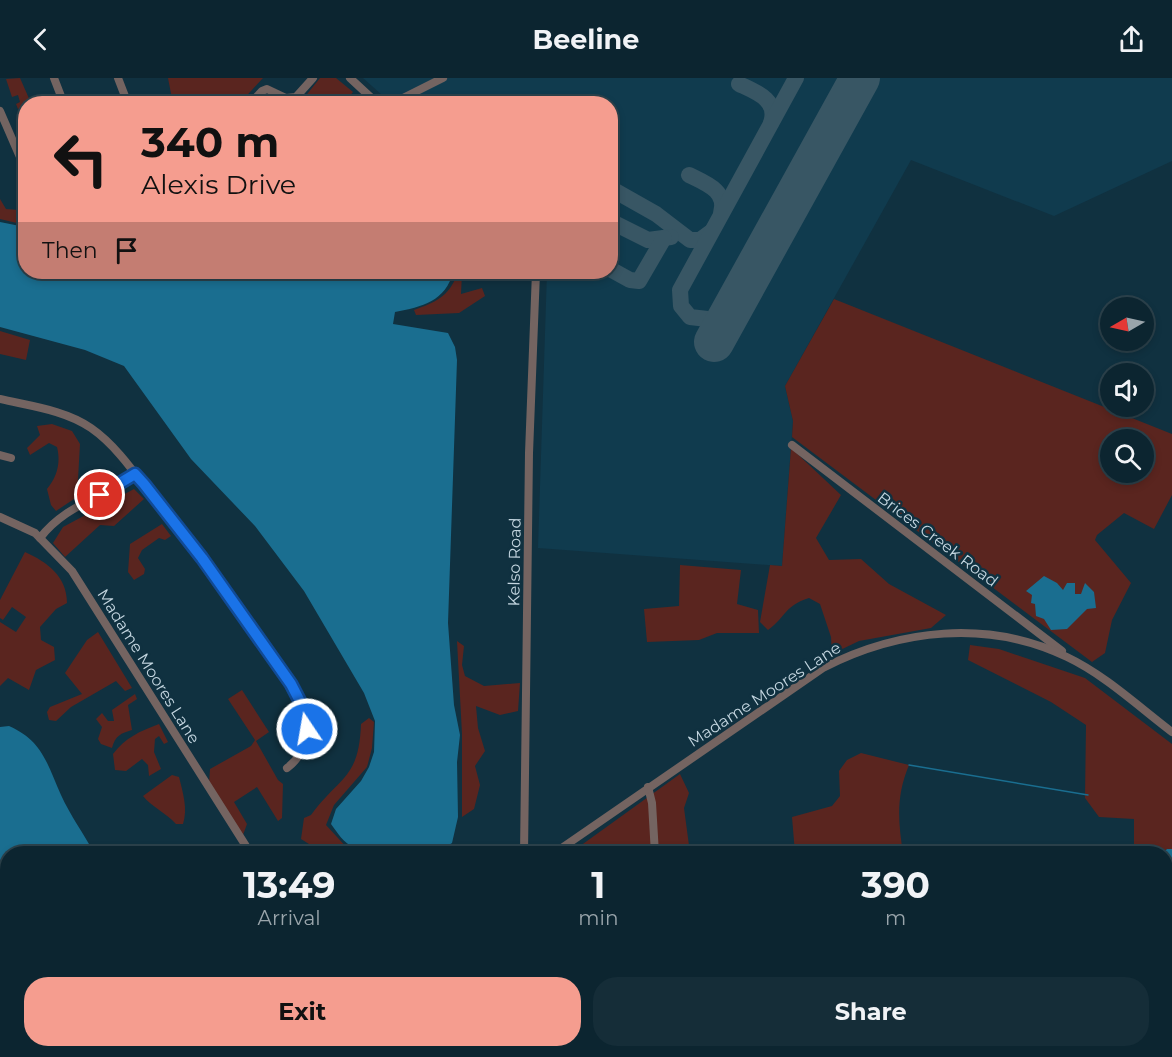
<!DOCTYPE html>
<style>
:root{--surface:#0c2530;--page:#152d38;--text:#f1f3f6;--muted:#9aa5ab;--line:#2c424c;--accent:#f59d8f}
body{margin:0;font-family:Montserrat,sans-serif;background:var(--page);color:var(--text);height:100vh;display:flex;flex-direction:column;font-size:22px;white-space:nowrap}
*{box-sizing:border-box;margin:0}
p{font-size:20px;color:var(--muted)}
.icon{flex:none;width:33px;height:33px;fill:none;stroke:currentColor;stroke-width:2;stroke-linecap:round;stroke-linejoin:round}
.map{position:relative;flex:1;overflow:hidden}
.drawer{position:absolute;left:0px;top:768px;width:1173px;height:212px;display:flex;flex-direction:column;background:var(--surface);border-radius:24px 24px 0 0;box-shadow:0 3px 9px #0003,0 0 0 2px var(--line)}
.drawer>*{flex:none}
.banner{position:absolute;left:18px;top:18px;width:600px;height:183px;border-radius:24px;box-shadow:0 3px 9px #0003,0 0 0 2px var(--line);background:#f59d8f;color:#111;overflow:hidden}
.needle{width:39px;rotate:261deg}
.controls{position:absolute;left:1100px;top:219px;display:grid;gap:12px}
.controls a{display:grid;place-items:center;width:54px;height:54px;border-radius:50%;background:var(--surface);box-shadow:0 3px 9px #0003,0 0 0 2px var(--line);font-size:30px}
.pin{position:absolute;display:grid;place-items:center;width:51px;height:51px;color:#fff;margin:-26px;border:3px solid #fff;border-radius:50%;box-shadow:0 2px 6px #0007}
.me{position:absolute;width:66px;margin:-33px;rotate:348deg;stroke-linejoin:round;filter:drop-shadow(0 0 4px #0008)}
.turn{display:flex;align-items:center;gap:21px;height:126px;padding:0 24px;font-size:27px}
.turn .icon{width:78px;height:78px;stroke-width:2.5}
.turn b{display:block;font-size:42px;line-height:51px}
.then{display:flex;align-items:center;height:57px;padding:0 24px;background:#0003;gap:12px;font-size:22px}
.eta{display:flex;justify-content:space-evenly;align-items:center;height:102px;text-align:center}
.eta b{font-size:36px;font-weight:700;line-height:42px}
.primary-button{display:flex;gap:12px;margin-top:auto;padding:12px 24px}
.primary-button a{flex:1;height:69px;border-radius:24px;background:var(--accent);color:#111;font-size:24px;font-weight:700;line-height:69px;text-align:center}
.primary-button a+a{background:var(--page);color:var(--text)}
header{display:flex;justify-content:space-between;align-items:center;height:78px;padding:0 24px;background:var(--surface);font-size:27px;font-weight:700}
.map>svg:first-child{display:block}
.built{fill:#103b4e}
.green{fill:#5a251f;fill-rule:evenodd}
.water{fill:#1a6e90}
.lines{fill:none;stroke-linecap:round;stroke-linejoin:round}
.stream{stroke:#1a6e90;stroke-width:1.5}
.taxiway{stroke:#385664;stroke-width:16}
.runway{stroke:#385664;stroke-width:40}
.minor{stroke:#746461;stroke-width:8}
.route-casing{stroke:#114b97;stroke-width:15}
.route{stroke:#1a73e8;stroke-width:10}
.labels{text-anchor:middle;stroke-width:5;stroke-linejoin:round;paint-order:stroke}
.street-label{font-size:16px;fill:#c4d6e0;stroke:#103140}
</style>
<header><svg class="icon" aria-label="back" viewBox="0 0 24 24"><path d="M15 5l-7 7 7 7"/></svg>Beeline<svg class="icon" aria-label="share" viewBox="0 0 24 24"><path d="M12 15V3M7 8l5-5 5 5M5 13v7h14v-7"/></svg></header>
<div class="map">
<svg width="1172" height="979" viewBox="0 0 1172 979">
<rect width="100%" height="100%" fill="#103140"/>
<!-- built -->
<polygon class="built" points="363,0 1172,0 1172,83 1054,138 911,82 785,308 793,343 782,488 538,470 547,194 610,194 610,26 391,25"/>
<!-- green -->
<g class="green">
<polygon points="20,0 31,25 26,26 25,35 23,29 18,31 16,26 20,24 18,17 12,19 6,1"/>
<polygon points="168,0 263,0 240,25 173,26"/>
<polygon points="320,0 336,0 353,14 344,25 300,25"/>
<polygon points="0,121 6,131 19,132 22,126 25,128 25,147 0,141"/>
<path d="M462 195 461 216 482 210 485 218 459 235 416 237 414 232C436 224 448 219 457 197Z"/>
<path d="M834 221 1172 356V417L1154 451 1124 435 1097 457 1095 462 1131 505 1112 542 1105 575 1092 584 792 359 793 343 785 308ZM1110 362H1143V394H1110Z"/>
<polygon points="0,253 30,262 26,282 0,276"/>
<path d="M52 346 72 353 80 366 77 419 56 433 51 427 47 411C57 399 61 385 57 369L49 365 30 377 27 370 40 357 37 348Z"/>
<path d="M791 370 841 417 816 460 829 482 861 481 889 506 946 537 931 550 859 563 832 576 831 559 820 526 809 520C784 528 787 538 768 552L760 544 770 487 782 488Z"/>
<polygon points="134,411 144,421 114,448 100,447 65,479 53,465 63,449"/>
<polygon points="162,446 171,458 165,462 159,460 142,472 138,480 145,491 144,496 134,502 128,494 130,466"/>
<path d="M25 474C47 484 67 498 67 525L56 531 40 549 41 562 54 569 55 582 36 592 29 612 8 600 0 608V544L16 554 26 539 12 529 3 542 0 540V522Z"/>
<polygon points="680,487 741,492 737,526 758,532 759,555 717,555 699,562 647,564 644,531 679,528"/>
<polygon points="98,554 132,610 125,613 116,603 71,629 56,643 49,642 47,634 50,629 82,616 65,595 87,562"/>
<polygon points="457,563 464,568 462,587 465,598 484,608 520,605 518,633 500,637 476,628 478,650 485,673 475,688 480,707 474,731 462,739 462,656"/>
<polygon points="970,567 999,571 1085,600 1172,666 1172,771 1167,771 1163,775 1134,775 1134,741 1099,739 1085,720 1086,647 1051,624 968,582"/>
<polygon points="242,612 269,654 256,663 278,702 283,706 282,740 278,743 257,709 234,724 247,746 243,757 209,706 210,691 251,668 255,662 228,621"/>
<path d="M135 616 137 621 128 627 132 652C121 655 115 658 112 670L101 666 98 661 102 649 96 641 102 635 108 643H114L112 632Z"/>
<path d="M369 640 374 644 372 670 367 689 334 727 326 747 349 772 348 775H307L309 766 301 761 304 740 311 737C340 698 359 701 361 646Z"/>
<path d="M159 646 168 664 164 666 159 658 155 661 154 674 161 691 149 698 148 687 142 681 126 693 115 692 113 676C125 660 140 653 159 646Z"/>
<path d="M861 675 909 687C896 718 898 743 903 775H795L792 739 832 728 840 718 839 693 847 682Z"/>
<polygon points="680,696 689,715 684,730 690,775 569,776"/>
<path d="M172 697 179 699C183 715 188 731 183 746H176C166 735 152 729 143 718Z"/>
<polygon points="399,972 484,972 483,979 435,979"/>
<polygon points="523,972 625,972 626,979 523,979"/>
</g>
<!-- water -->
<g class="water">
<path d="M0 144 25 149 26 194H453C446 223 422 229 395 234L393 246 448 255 455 269 457 282 448 545 454 627 460 657 457 684 458 739 452 765C432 780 378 778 354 769 344 766 337 754 331 746L336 731 361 703 369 689 374 674 375 643 364 615 304 513 255 448 191 381 124 288 85 272 0 249Z"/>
<polygon points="1044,498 1057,505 1063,512 1067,505 1075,505 1075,516 1081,516 1085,505 1094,514 1096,530 1087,531 1067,551 1051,552 1044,541 1036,538 1035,526 1031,525 1032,517 1026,513"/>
<path d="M9 648C43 663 47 686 61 717 70 737 84 756 94 775L8 776V972H381L427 979H0V649Z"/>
<polygon points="1167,771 1172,771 1172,972 1166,972 1166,776 1163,775"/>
<polygon points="1001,972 1164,972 1134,979 995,979"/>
</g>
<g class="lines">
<!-- stream -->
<polyline class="stream" points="909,687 1088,717"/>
<!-- taxiway -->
<g class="taxiway">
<path d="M739 6C756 14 779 22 771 45"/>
<path d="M689 97C705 105 728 113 721 135"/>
<polyline points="610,110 656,136 690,162 700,162 711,154"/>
<polyline points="610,143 648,162 671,159"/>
<polyline points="610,191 630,202 639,203 664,160"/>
<polyline points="725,243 690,239 681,228 680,212 796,0"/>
</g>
<!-- runway -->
<polyline class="runway" points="714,264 860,0"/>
<!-- minor -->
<g class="minor">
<polyline points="54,0 64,26"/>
<polyline points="118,0 128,26"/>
<polyline points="350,0 378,26"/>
<polyline points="250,26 262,13 267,11 286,20 296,19 313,0"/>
<polyline points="391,26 443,0"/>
<polyline points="0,33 26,93"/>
<path d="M0 321C30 328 65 332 91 350 117 368 136 397 155 422 206 486 257 552 301 622 310 646 310 673 287 690"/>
<polyline points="792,367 1062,573"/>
<polyline points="0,377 11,380"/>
<polyline points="0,439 35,455 72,493 251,776"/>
<path d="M40 460C65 427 103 420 134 396"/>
<polyline points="648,709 652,725 655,776"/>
<polyline points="524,776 529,375 536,194"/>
<path d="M553 776 823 590C899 551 988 541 1067 579 1105 597 1139 629 1172 654"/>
<polyline points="829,979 830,972"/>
</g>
</g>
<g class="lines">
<defs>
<polyline id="route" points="100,417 135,396 144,406 202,480 291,606 305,633 307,651"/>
</defs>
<!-- route casing -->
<use href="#route" class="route-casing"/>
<!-- route -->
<use href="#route" class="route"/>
</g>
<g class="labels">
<!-- street labels -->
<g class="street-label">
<text transform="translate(938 461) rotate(37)" y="6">Brices Creek Road</text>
<text transform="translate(514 484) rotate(-89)" y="6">Kelso Road</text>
<text transform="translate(149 588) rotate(58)" y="6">Madame Moores Lane</text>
<text transform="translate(764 616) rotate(-33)" y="6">Madame Moores Lane</text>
</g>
</g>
</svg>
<div class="controls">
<a><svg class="needle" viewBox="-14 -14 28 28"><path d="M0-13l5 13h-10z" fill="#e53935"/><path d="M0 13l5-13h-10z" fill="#9aa5ab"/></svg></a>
<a><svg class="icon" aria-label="sound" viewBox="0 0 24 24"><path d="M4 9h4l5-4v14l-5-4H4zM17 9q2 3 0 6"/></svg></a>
<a><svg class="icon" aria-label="search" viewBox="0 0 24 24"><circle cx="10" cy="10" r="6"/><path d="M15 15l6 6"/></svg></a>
</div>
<div class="pin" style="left:100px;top:417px;background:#d93025"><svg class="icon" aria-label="arrive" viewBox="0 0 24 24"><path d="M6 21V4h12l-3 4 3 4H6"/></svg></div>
<svg class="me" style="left:307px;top:651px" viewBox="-20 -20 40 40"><circle r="17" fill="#1a73e8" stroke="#fff" stroke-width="3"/><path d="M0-11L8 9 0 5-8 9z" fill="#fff"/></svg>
<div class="banner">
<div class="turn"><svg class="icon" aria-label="left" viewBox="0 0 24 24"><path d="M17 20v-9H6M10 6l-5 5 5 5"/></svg><div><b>340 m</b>Alexis Drive</div></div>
<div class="then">Then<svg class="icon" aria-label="arrive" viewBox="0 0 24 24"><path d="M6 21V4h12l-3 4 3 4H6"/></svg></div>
</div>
<section class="drawer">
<div class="eta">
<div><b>13:49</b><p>Arrival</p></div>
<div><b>1</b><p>min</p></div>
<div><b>390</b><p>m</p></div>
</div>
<div class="primary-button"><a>Exit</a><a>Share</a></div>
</section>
</div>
